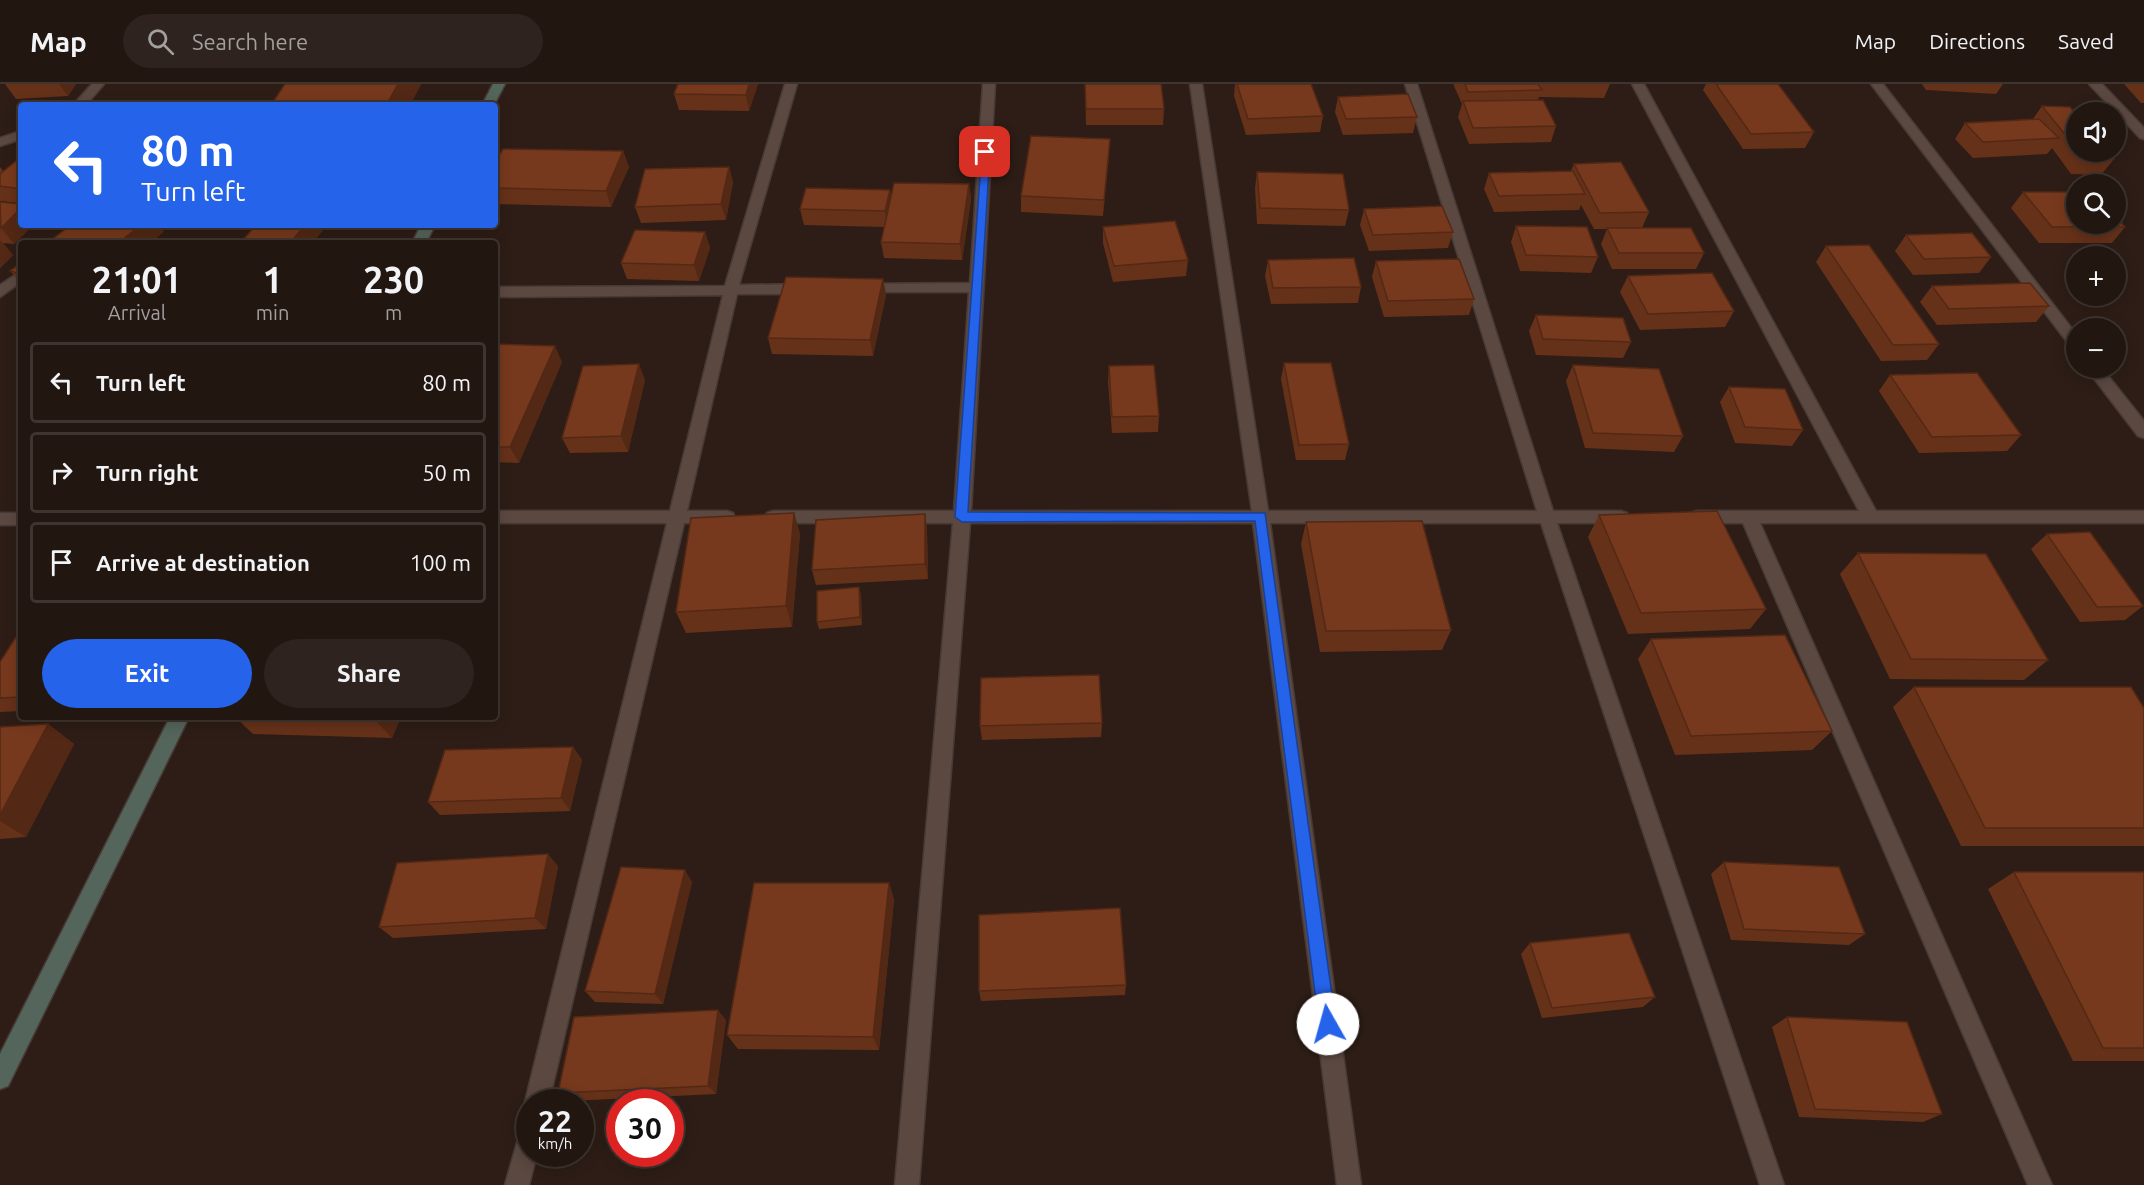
<!DOCTYPE html>
<meta charset="utf-8">
<style>
:root{--surface:#221610;--page:#2e231e;--text:#f1f3f6;--muted:#a29f9f;--line:#3f3530;--accent:#2563eb}
body{margin:0;font-family:Ubuntu,sans-serif;background:var(--page);color:var(--text);height:100vh;display:flex;flex-direction:column;font-size:22px;white-space:nowrap}
*{box-sizing:border-box;margin:0}
p{font-size:20px;color:var(--muted)}
.icon{flex:none;width:33px;height:33px;fill:none;stroke:currentColor;stroke-width:2;stroke-linecap:round;stroke-linejoin:round}
.map{position:relative;flex:1;overflow:hidden}
.side{position:absolute;left:18px;top:156px;width:480px;height:480px;display:flex;flex-direction:column;background:var(--surface);border-radius:6px;box-shadow:0 3px 15px #0003,0 0 0 2px var(--line)}
.side>*{flex:none}
.guide{position:absolute;left:18px;top:18px;width:480px;height:126px;border-radius:6px;box-shadow:0 3px 15px #0003,0 0 0 2px var(--line);background:#2563eb;color:#fff;overflow:hidden}
.tools{position:absolute;left:2066px;top:18px;display:grid;gap:12px}
.tools a{display:grid;place-items:center;width:60px;height:60px;border-radius:50%;background:var(--surface);box-shadow:0 3px 15px #0003,0 0 0 2px var(--line);font-size:30px}
.speed{position:absolute;left:516px;top:1005px;display:flex;gap:12px;font-size:30px;font-weight:700;text-align:center}
.speed>*{display:grid;place-content:center;width:78px;height:78px;border-radius:50%;background:var(--surface);box-shadow:0 3px 15px #0003,0 0 0 2px var(--line);line-height:1}
.speed small{font-size:15px;font-weight:400}
.speed .limit{border:9px solid #d22;background:#fff;color:#111}
.pin{position:absolute;display:grid;place-items:center;width:51px;height:51px;color:#fff;margin:-26px;border-radius:12px;box-shadow:0 3px 9px #0006}
.me{position:absolute;width:66px;margin:-33px;rotate:353deg;stroke-linejoin:round;filter:drop-shadow(0 0 4px #0008)}
.turn{display:flex;align-items:center;gap:21px;height:126px;padding:0 24px;font-size:27px}
.turn .icon{width:78px;height:78px;stroke-width:2.5}
.turn b{display:block;font-size:42px;line-height:51px}
.eta{display:flex;justify-content:space-evenly;align-items:center;height:102px;text-align:center}
.eta b{font-size:36px;font-weight:700;line-height:42px}
.action{display:flex;gap:12px;margin-top:auto;padding:12px 24px}
.action a{flex:1;height:69px;border-radius:36px;background:var(--accent);color:#fff;font-size:24px;font-weight:700;line-height:69px;text-align:center}
.action a+a{background:var(--page);color:var(--text)}
ul{padding:0;list-style:none}
li{display:flex;align-items:center;gap:18px;height:81px;margin:0 12px 9px;padding:0 12px;border:3px solid var(--line);border-radius:6px}
li div{flex:1}
li b{display:block;font-size:22px}
li em{font-style:normal}
header{display:flex;align-items:center;gap:36px;box-sizing:border-box;height:84px;padding:0 30px;background:var(--surface);border-bottom:2px solid var(--line)}
header strong{font-size:28px}
nav{display:flex;gap:33px;margin-inline-start:auto;font-size:21px}
.search{width:420px;height:54px;background:var(--page);display:flex;align-items:center;gap:15px;box-sizing:border-box;padding:0 21px;border-radius:33px;color:var(--muted);font-size:22px}
.map>svg:first-child{display:block}
.lines{fill:none;stroke-linecap:round;stroke-linejoin:round}
.street-casing{stroke:#473a36;stroke-width:3}
.secondary-casing{stroke:#473a36;stroke-width:3}
.street{fill:#5b4841;fill-rule:evenodd}
.secondary{fill:#54655b;fill-rule:evenodd}
.wall{fill:#663119}
.shaded-wall{fill:#532814}
.building{fill:#77391d;stroke:#532814;stroke-width:1.5}
.route{fill:#2563eb;stroke:#184099;stroke-width:1.5}
</style>
<header>
<strong>Map</strong>
<div class="search"><svg class="icon" aria-label="search" viewBox="0 0 24 24"><circle cx="10" cy="10" r="6"/><path d="M15 15l6 6"/></svg>Search here</div>
<nav><a>Map</a><a>Directions</a><a>Saved</a></nav>
</header>
<div class="map">
<svg width="2144" height="1101" viewBox="0 0 2144 1101">
<rect width="100%" height="100%" fill="#2d1d16"/>
<g class="lines">
<defs>
<g id="street">
<polygon points="92,0 104,0 86,21 73,21"/>
<polygon points="785,0 797,0 739,201 805,200 812,205 805,210 737,210 687,427 727,427 733,429 735,433 733,437 727,439 684,439 549,1018 530,1018 530,1026 525,1018 667,439 495,439 495,427 670,427 723,211 495,213 495,203 725,202"/>
<polygon points="983,0 995,0 971,427 1252,427 1190,0 1202,0 1268,427 1537,427 1405,0 1417,0 1553,427 1621,427 1627,429 1629,433 1627,437 1621,439 1557,439 1784,1101 1760,1101 1541,439 1270,439 1361,1101 1337,1101 1253,439 970,439 919,1101 895,1101 953,439 773,439 767,437 765,433 767,429 773,427 954,427 969,208 860,208 853,204 860,200 970,199"/>
<polygon points="1632,0 1644,0 1876,427 2144,427 2144,439 1760,439 2052,1101 2028,1101 1743,439 1697,439 1691,437 1689,433 1691,429 1697,427 1859,427"/>
<polygon points="1871,0 1883,0 2076,250 2076,265 2071,263"/>
<polygon points="2089,0 2102,0 2144,44 2144,55 2140,54"/>
<polygon points="21,47 21,55 0,62 0,54"/>
<polygon points="21,187 21,198 0,213 0,201"/>
<polygon points="2086,284 2102,284 2144,337 2144,354 2138,352"/>
<rect x="0" y="429" width="21" height="12"/>
<polygon points="530,1037 530,1070 537,1070 529,1101 505,1101 522,1041"/>
</g>
<g id="secondary">
<polygon points="493,0 505,0 494,21 482,21"/>
<polygon points="421,141 435,141 426,159 412,159"/>
<polygon points="170,633 189,633 8,1002 0,1005 0,970"/>
</g>
</defs>
<!-- street casing -->
<use href="#street" class="street-casing"/>
<!-- secondary casing -->
<use href="#secondary" class="secondary-casing"/>
<!-- street -->
<use href="#street" class="street"/>
<!-- secondary -->
<use href="#secondary" class="secondary"/>
</g>
<!-- wall -->
<g class="wall">
<polygon points="5,0 76,0 68,12 16,15"/>
<polygon points="285,0 421,0 410,21 271,21"/>
<polygon points="678,0 758,0 749,27 679,26 674,10"/>
<polygon points="1085,0 1161,0 1164,25 1163,41 1086,41"/>
<polygon points="1235,0 1311,0 1323,32 1320,48 1246,51 1234,12"/>
<polygon points="1454,0 1610,0 1604,14 1539,13 1538,16 1556,42 1551,58 1469,60 1458,33 1462,20 1454,2"/>
<polygon points="1706,0 1778,0 1814,48 1805,64 1743,65 1703,6"/>
<polygon points="1922,0 2003,0 1996,10 1926,6"/>
<polygon points="2124,0 2144,0 2144,19 2141,19"/>
<polygon points="1338,13 1417,33 1413,49 1343,51 1335,28"/>
<polygon points="2042,22 2076,30 2076,68 2108,68 2114,75 2101,91 2071,90 2052,64 2047,70 1973,74 1955,55 1965,39 2033,35"/>
<polygon points="623,67 629,83 611,123 495,120 495,78"/>
<polygon points="1109,71 1103,132 1021,128 1021,112"/>
<polygon points="21,73 21,119 0,117 0,83 3,87"/>
<polygon points="1574,80 1649,128 1642,144 1704,169 1696,185 1612,185 1601,160 1607,145 1594,145 1581,121 1579,126 1494,128 1484,105 1489,89 1571,87"/>
<polygon points="729,83 733,98 726,136 641,139 635,123"/>
<polygon points="1257,88 1349,126 1345,142 1257,140 1255,104"/>
<polygon points="969,100 971,116 962,176 884,174 881,158 884,143 804,141 800,125 890,106 891,113"/>
<polygon points="2023,108 2125,143 2112,159 2039,159 2011,124"/>
<polygon points="0,118 21,141 33,141 14,160 3,159 13,171 0,184"/>
<polygon points="1364,125 1453,148 1448,164 1369,167 1360,141"/>
<polygon points="1516,142 1598,173 1591,189 1520,187 1511,158"/>
<polygon points="1103,143 1188,176 1186,192 1113,198 1103,159"/>
<polygon points="705,148 710,164 699,197 627,195 621,179"/>
<polygon points="1906,151 1991,173 1979,189 1913,191 1895,167"/>
<polygon points="1826,162 1939,260 1927,276 1881,277 1816,178"/>
<polygon points="1268,176 1361,203 1358,219 1271,220 1265,192"/>
<polygon points="1376,177 1474,215 1469,231 1384,233 1372,193"/>
<polygon points="21,179 21,199 10,187"/>
<polygon points="1628,192 1734,227 1725,243 1640,246 1620,208"/>
<polygon points="883,195 886,211 873,272 772,270 768,254"/>
<polygon points="1932,202 2049,222 2036,238 1937,241 1920,218"/>
<polygon points="1536,231 1631,258 1623,274 1536,271 1529,247"/>
<polygon points="495,261 562,278 519,379 495,378"/>
<polygon points="1284,279 1349,360 1345,376 1296,376 1281,295"/>
<polygon points="1573,281 1683,352 1674,368 1585,364 1566,297"/>
<polygon points="1109,282 1159,332 1158,348 1112,349 1108,298"/>
<polygon points="1890,291 2021,351 2007,367 1919,369 1879,307"/>
<polygon points="645,296 628,368 570,369 562,354"/>
<polygon points="1729,303 1803,346 1792,362 1735,359 1720,318"/>
<polygon points="794,429 800,450 792,543 686,549 676,528"/>
<polygon points="925,430 927,446 928,495 816,501 812,486"/>
<polygon points="1599,431 1766,525 1750,545 1628,550 1588,453"/>
<polygon points="1306,438 1451,546 1442,566 1320,568 1301,460"/>
<polygon points="2047,450 2143,522 2125,536 2080,538 2031,465"/>
<polygon points="1858,469 2048,576 2024,596 1890,595 1840,490"/>
<polygon points="861,511 862,541 819,545 817,538"/>
<polygon points="21,545 21,627 0,628 0,578"/>
<polygon points="1651,555 1832,647 1812,666 1675,671 1638,575"/>
<polygon points="1914,603 2144,624 2144,762 1961,762 1893,623"/>
<polygon points="235,633 401,633 392,654 253,650"/>
<polygon points="1102,639 1101,653 982,656 980,642"/>
<polygon points="48,640 74,660 26,753 0,755 0,643"/>
<polygon points="573,663 582,676 570,727 440,731 428,718"/>
<polygon points="1724,778 1865,850 1849,861 1731,856 1711,790"/>
<polygon points="558,782 546,845 393,854 379,843"/>
<polygon points="2014,788 2144,788 2144,977 2073,977 1988,805"/>
<polygon points="692,798 663,920 595,918 585,907"/>
<polygon points="889,799 894,816 879,966 738,965 727,951"/>
<polygon points="1530,859 1655,913 1643,923 1542,934 1521,870"/>
<polygon points="1126,901 1125,911 981,917 979,907"/>
<polygon points="1787,933 1942,1030 1923,1038 1799,1033 1772,943"/>
<polygon points="726,936 716,1010 569,1017 558,1009"/>
</g>
<!-- shaded-wall -->
<g class="shaded-wall">
<polygon points="59,0 76,0 68,12"/>
<polygon points="398,0 421,0 410,21 388,21 387,20"/>
<polygon points="749,0 758,0 749,27 746,11"/>
<polygon points="1110,55 1109,71 1103,132 1104,116"/>
<polygon points="623,67 629,83 611,123 606,107"/>
<polygon points="729,83 733,98 726,136 721,120"/>
<polygon points="969,100 971,116 962,176 960,160"/>
<polygon points="890,106 892,122 887,143 885,127"/>
<polygon points="21,124 21,141 33,141 14,160 1,144"/>
<polygon points="141,141 159,141 164,148 150,159 118,159"/>
<polygon points="305,141 327,141 313,159 290,159"/>
<polygon points="705,148 710,164 699,197 694,181"/>
<polygon points="0,156 13,171 0,184"/>
<polygon points="883,195 886,211 873,272 870,256"/>
<polygon points="495,244 499,252 495,260"/>
<polygon points="555,262 562,278 519,379 510,363"/>
<polygon points="639,280 645,296 628,368 621,352"/>
<polygon points="794,429 800,450 792,543 786,522"/>
<polygon points="925,430 927,446 928,495 925,480"/>
<polygon points="859,503 861,511 862,541 860,533"/>
<polygon points="375,633 401,633 392,654 374,635"/>
<polygon points="48,640 74,660 26,753 0,737 0,731"/>
<polygon points="573,663 582,676 570,727 561,714"/>
<polygon points="548,770 558,782 546,845 535,834"/>
<polygon points="685,786 692,798 663,920 655,910"/>
<polygon points="889,799 894,816 879,966 873,953"/>
<polygon points="718,926 726,936 716,1010 708,1002"/>
</g>
<!-- building -->
<g class="building">
<polygon points="285,0 398,0 387,20 271,21"/>
<polygon points="678,0 749,0 746,11 674,10"/>
<polygon points="1085,0 1161,0 1164,25 1086,25"/>
<polygon points="1237,0 1311,0 1323,32 1248,35"/>
<polygon points="1465,0 1538,0 1542,6 1468,8"/>
<polygon points="1716,0 1778,0 1814,48 1751,50"/>
<polygon points="1408,10 1417,33 1346,35 1338,13"/>
<polygon points="1543,16 1556,42 1473,44 1463,17"/>
<polygon points="2042,22 2070,23 2076,30 2076,64"/>
<polygon points="2039,35 2059,54 1983,58 1965,39"/>
<polygon points="1031,52 1110,55 1104,116 1021,112"/>
<polygon points="503,65 623,67 606,107 495,104 495,78"/>
<polygon points="2079,68 2108,68 2114,75 2084,74"/>
<polygon points="21,73 21,105 0,102 0,90"/>
<polygon points="1621,78 1649,128 1600,129 1574,80"/>
<polygon points="729,83 721,120 635,123 645,85"/>
<polygon points="1573,87 1585,110 1499,112 1489,89"/>
<polygon points="1257,88 1343,90 1349,126 1260,124"/>
<polygon points="894,99 969,100 960,160 881,158"/>
<polygon points="806,104 890,106 885,127 800,125"/>
<polygon points="2023,108 2076,108 2076,140 2115,140 2115,131 2125,143 2052,143"/>
<polygon points="0,118 21,120 21,124 1,144"/>
<polygon points="1442,122 1453,148 1373,151 1364,125"/>
<polygon points="1175,137 1188,176 1114,182 1103,143"/>
<polygon points="71,141 141,141 118,159 47,159"/>
<polygon points="256,141 305,141 290,159 240,159"/>
<polygon points="1516,142 1587,143 1598,173 1526,171"/>
<polygon points="1607,144 1691,144 1704,169 1619,169"/>
<polygon points="635,146 705,148 694,181 621,179"/>
<polygon points="1972,149 1991,173 1924,175 1906,151"/>
<polygon points="1869,161 1939,260 1893,261 1826,162"/>
<polygon points="1354,174 1361,203 1273,204 1268,176"/>
<polygon points="1459,175 1474,215 1388,217 1376,177"/>
<polygon points="21,179 21,190 10,187"/>
<polygon points="1712,189 1734,227 1648,230 1628,192"/>
<polygon points="786,193 883,195 870,256 768,254"/>
<polygon points="2030,199 2049,222 1949,225 1932,202"/>
<polygon points="1536,231 1623,234 1631,258 1543,255"/>
<polygon points="495,260 555,262 510,363 495,363"/>
<polygon points="1284,279 1331,279 1349,360 1299,361"/>
<polygon points="639,280 621,352 562,354 583,282"/>
<polygon points="1154,281 1159,332 1112,333 1109,282"/>
<polygon points="1573,281 1659,285 1683,352 1593,349"/>
<polygon points="1977,289 2021,351 1932,353 1890,291"/>
<polygon points="1729,303 1785,305 1803,346 1745,343"/>
<polygon points="1717,427 1766,525 1641,529 1599,431"/>
<polygon points="794,429 786,522 676,528 691,434"/>
<polygon points="925,430 925,480 812,486 816,436"/>
<polygon points="1422,437 1451,546 1326,547 1306,438"/>
<polygon points="2090,448 2143,522 2097,523 2047,450"/>
<polygon points="1858,469 1986,470 2048,576 1911,575"/>
<polygon points="859,503 860,533 817,538 817,507"/>
<polygon points="21,545 21,613 0,614 0,578"/>
<polygon points="1785,551 1832,647 1691,652 1651,555"/>
<polygon points="1099,591 1102,639 980,642 981,594"/>
<polygon points="1914,603 2131,603 2144,624 2144,744 1985,744"/>
<polygon points="309,633 375,633 374,635"/>
<polygon points="48,640 0,731 0,643"/>
<polygon points="573,663 561,714 428,718 445,666"/>
<polygon points="548,770 535,834 379,843 397,779"/>
<polygon points="1724,778 1839,783 1865,850 1744,845"/>
<polygon points="621,783 685,786 655,910 585,907"/>
<polygon points="2014,788 2144,788 2144,964 2103,964"/>
<polygon points="754,799 889,799 873,953 727,951"/>
<polygon points="1120,824 1126,901 979,907 979,831"/>
<polygon points="1629,849 1655,913 1552,924 1530,859"/>
<polygon points="718,926 708,1002 558,1009 574,933"/>
<polygon points="1787,933 1907,938 1942,1030 1815,1025"/>
</g>
<!-- route -->
<polygon class="route" points="982,66 990,68 968,428 1265,429 1336,940 1333,946 1328,948 1322,946 1319,940 1255,437 962,438 955,433"/>
</svg>
<div class="tools">
<a><svg class="icon" aria-label="sound" viewBox="0 0 24 24"><path d="M4 9h4l5-4v14l-5-4H4zM17 9q2 3 0 6"/></svg></a>
<a><svg class="icon" aria-label="search" viewBox="0 0 24 24"><circle cx="10" cy="10" r="6"/><path d="M15 15l6 6"/></svg></a>
<a>+</a>
<a>−</a>
</div>
<div class="speed"><div>22<small>km/h</small></div><div class="limit">30</div></div>
<div class="pin" style="left:985px;top:68px;background:#d93025"><svg class="icon" aria-label="arrive" viewBox="0 0 24 24"><path d="M6 21V4h12l-3 4 3 4H6"/></svg></div>
<svg class="me" style="left:1328px;top:940px" viewBox="-20 -20 40 40"><circle r="19" fill="#fff"/><path d="M0-13L10 11 0 6-10 11z" fill="#2563eb"/></svg>
<div class="guide">
<div class="turn"><svg class="icon" aria-label="left" viewBox="0 0 24 24"><path d="M17 20v-9H6M10 6l-5 5 5 5"/></svg><div><b>80 m</b>Turn left</div></div>
</div>
<section class="side">
<div class="eta">
<div><b>21:01</b><p>Arrival</p></div>
<div><b>1</b><p>min</p></div>
<div><b>230</b><p>m</p></div>
</div>
<ul>
<li><svg class="icon" aria-label="left" viewBox="0 0 24 24"><path d="M17 20v-9H6M10 6l-5 5 5 5"/></svg><div><b>Turn left</b></div><em>80 m</em></li>
<li><svg class="icon" aria-label="right" viewBox="0 0 24 24"><path d="M7 20v-9h11M14 6l5 5-5 5"/></svg><div><b>Turn right</b></div><em>50 m</em></li>
<li><svg class="icon" aria-label="arrive" viewBox="0 0 24 24"><path d="M6 21V4h12l-3 4 3 4H6"/></svg><div><b>Arrive at destination</b></div><em>100 m</em></li>
</ul>
<div class="action"><a>Exit</a><a>Share</a></div>
</section>
</div>
